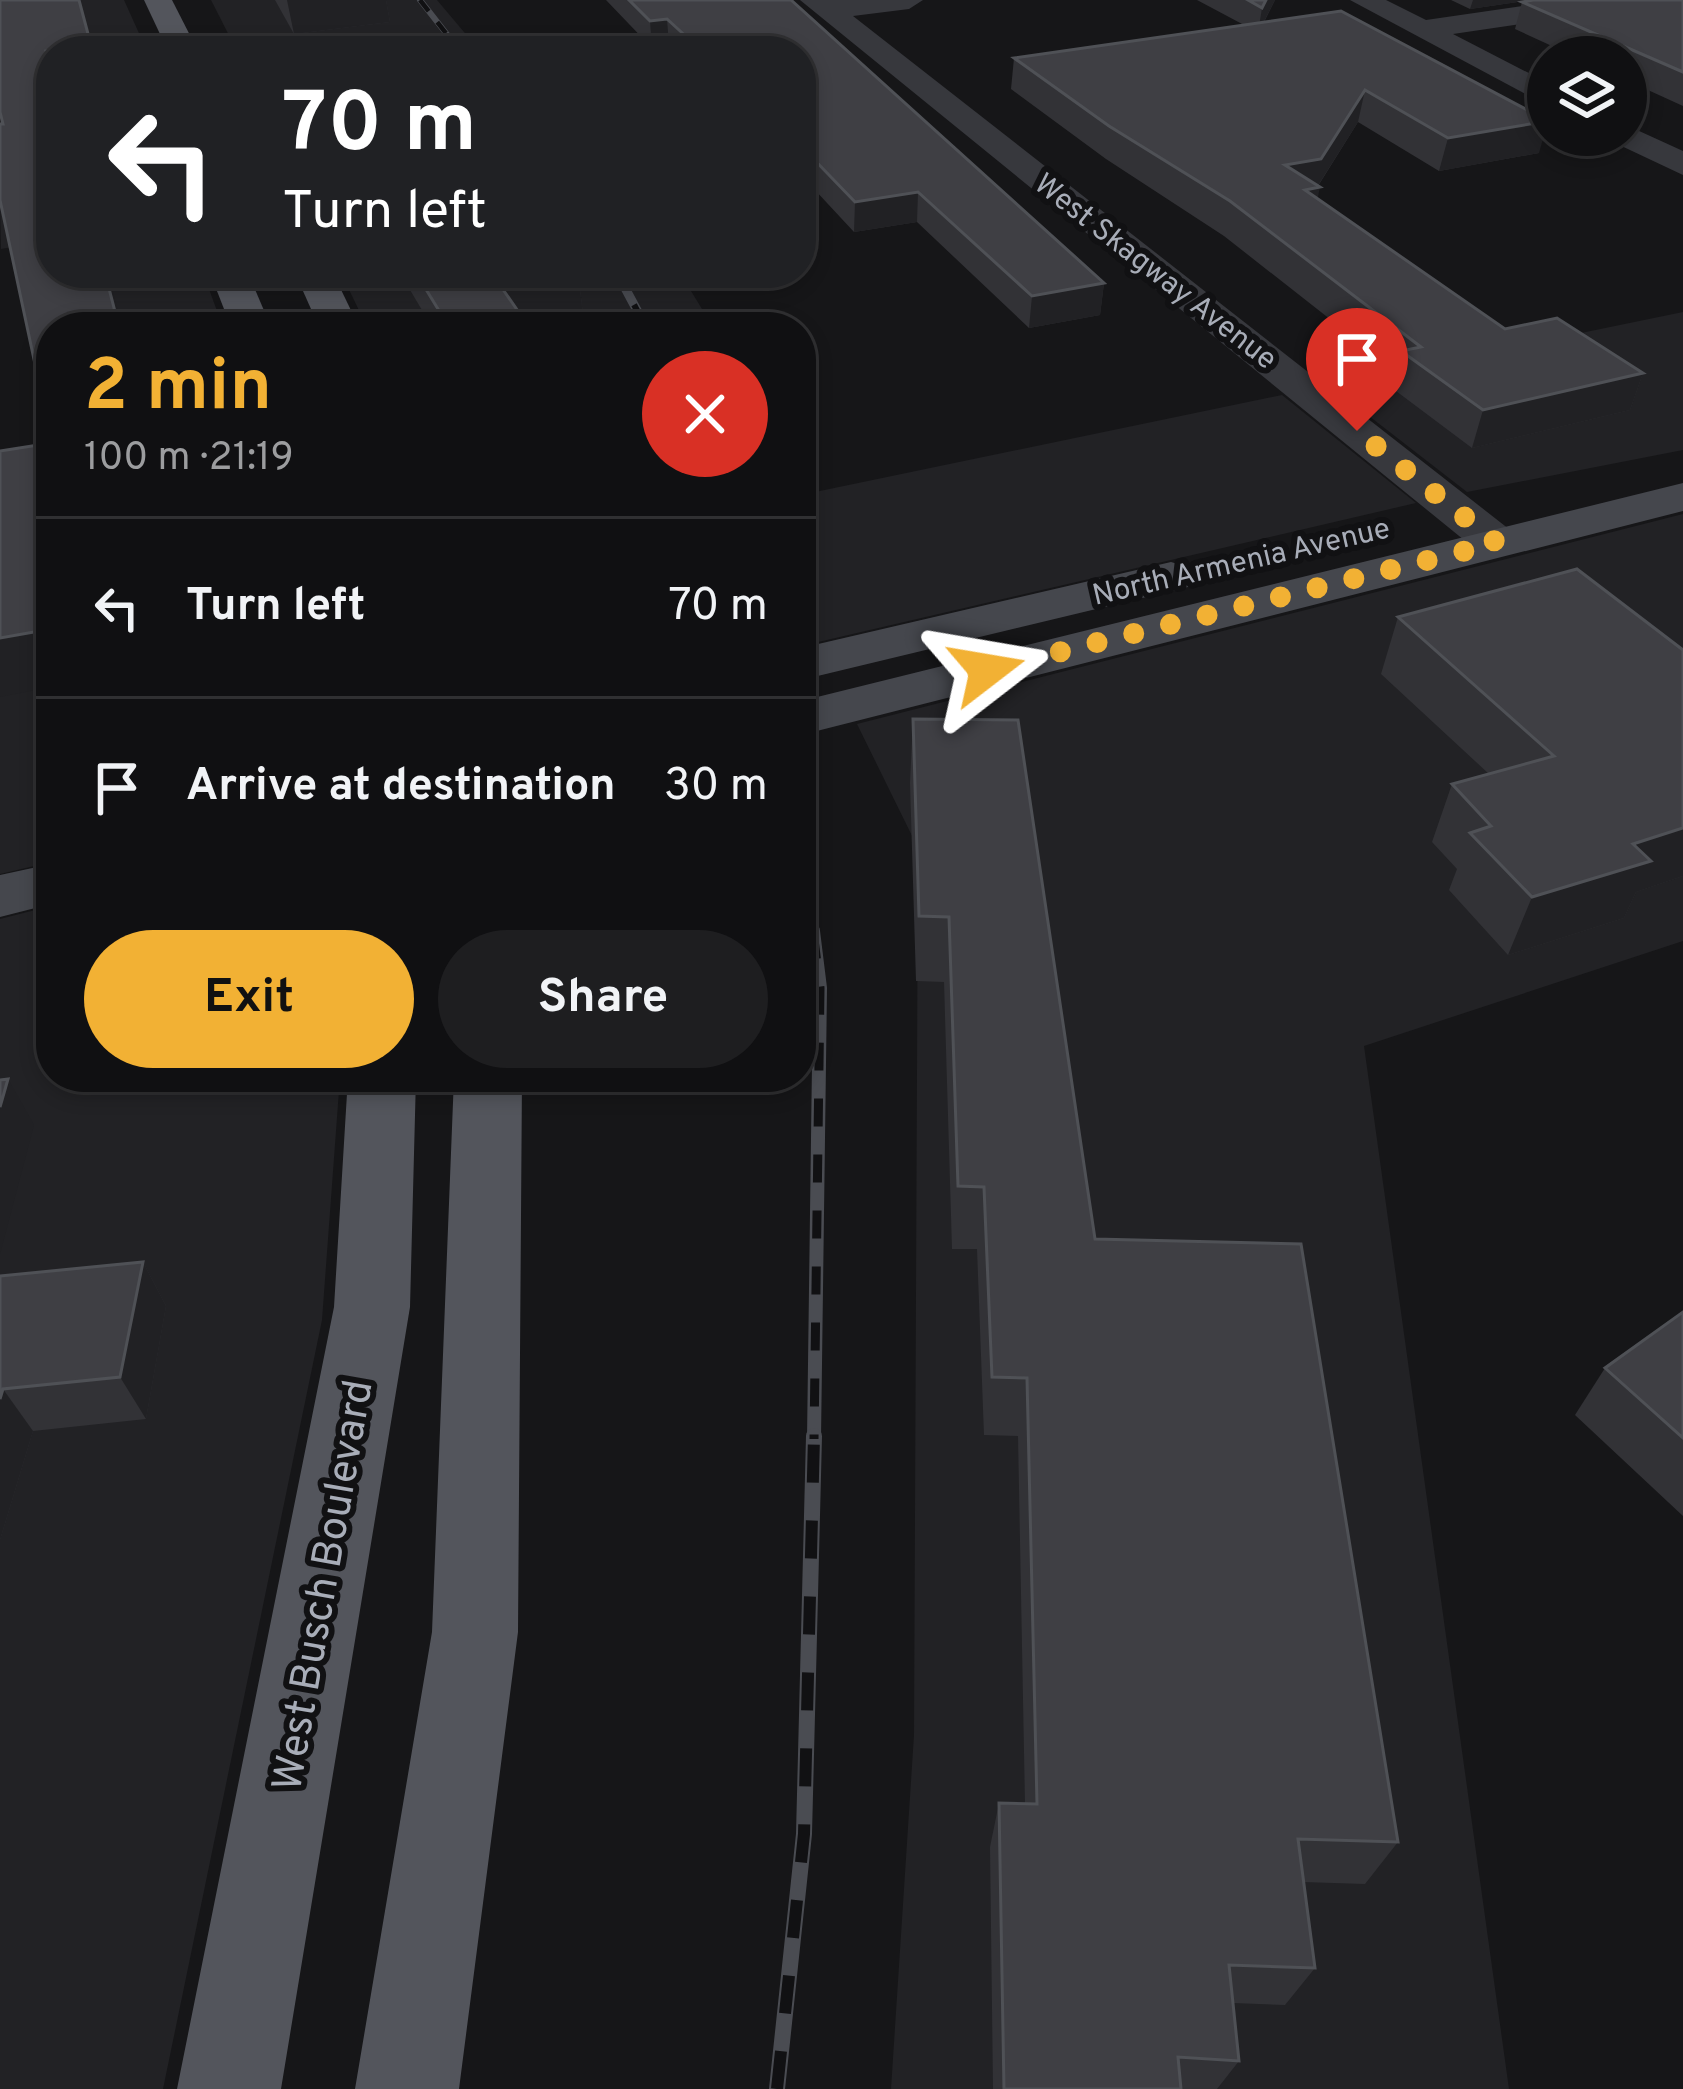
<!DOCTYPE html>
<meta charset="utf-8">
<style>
:root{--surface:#101012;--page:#1e1e20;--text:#f1f3f6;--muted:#9c9d9f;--line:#303032;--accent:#f2b134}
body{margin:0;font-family:Overpass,sans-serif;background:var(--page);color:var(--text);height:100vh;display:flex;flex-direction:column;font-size:45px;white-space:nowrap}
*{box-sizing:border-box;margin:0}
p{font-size:39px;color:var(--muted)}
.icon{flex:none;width:66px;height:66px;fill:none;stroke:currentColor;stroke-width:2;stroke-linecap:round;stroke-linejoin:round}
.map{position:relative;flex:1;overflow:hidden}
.details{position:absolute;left:36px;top:312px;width:780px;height:780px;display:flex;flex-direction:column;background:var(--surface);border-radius:48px;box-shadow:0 6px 18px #0003,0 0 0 3px var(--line)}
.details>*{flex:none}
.top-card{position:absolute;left:36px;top:36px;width:780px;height:252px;border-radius:48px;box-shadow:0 6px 18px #0003,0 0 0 3px var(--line);background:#202124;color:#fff;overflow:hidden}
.controls{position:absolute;left:1527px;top:36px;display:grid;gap:24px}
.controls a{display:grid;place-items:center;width:120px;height:120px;border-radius:50%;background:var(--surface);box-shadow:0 6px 18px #0003,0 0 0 3px var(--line);font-size:60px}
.pin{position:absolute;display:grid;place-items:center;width:102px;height:102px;color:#fff;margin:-123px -51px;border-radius:50% 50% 50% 0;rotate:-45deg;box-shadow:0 0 12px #0007}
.pin .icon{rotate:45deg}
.me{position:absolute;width:132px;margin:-66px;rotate:76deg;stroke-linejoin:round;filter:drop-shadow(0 0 9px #0008)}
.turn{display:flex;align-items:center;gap:42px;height:252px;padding:0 48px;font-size:54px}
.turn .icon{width:156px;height:156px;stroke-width:2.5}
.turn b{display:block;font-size:84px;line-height:102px}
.round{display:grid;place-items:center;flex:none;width:126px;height:126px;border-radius:63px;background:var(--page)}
.summary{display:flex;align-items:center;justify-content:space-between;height:204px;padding:0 48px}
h1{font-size:72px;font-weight:700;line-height:90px;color:var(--accent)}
.cta{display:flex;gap:24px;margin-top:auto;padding:24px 48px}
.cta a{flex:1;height:138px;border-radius:72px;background:var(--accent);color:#111;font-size:48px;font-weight:700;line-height:138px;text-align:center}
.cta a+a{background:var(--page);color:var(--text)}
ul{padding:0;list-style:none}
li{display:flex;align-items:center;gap:36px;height:180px;padding:0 48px;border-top:3px solid var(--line)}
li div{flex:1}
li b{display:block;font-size:45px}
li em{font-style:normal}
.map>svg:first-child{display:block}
.built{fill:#222225}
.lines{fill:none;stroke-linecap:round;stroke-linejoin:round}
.street{fill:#37383d;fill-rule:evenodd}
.secondary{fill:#45474d;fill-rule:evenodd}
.primary{fill:#53555c;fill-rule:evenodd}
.rail-far4-casing{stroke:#4a4c52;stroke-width:6}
.rail-far3-casing{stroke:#4a4c52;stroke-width:9}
.rail-far2-casing{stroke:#4a4c52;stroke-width:10}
.rail-far1-casing{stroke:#4a4c52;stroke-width:14}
.rail-casing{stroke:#4a4c52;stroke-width:16}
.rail-far4{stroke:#111113;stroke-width:4.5;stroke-dasharray:14;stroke-linecap:butt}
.rail-far3{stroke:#111113;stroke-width:6;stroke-dasharray:18;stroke-linecap:butt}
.rail-far2{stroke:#111113;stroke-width:8;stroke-dasharray:22;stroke-linecap:butt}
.rail-far1{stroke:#111113;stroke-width:9;stroke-dasharray:28;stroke-linecap:butt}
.rail{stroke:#111113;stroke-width:12;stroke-dasharray:38;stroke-linecap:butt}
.wall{fill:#323236}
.shaded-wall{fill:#212124}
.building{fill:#3f3f44;stroke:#4f5156;stroke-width:3}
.route{stroke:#f2b134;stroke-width:21;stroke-dasharray:0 37.8}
.labels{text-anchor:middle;stroke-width:12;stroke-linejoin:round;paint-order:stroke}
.far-street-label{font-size:30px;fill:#a8adb8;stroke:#111113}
.near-street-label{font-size:42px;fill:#a8adb8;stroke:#111113}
</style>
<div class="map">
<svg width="1683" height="2089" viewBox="0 0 1683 2089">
<rect width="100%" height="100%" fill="#161618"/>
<!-- built -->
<g class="built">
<polygon points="0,0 124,0 147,51 51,51 51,273 203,273 223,327 51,327 0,205"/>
<polygon points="211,0 437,0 480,51 237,51"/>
<polygon points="341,273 680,273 713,327 367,327"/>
<polygon points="1683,312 1683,450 1467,492 1329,385"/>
<polygon points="1282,395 1416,503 801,646 801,469 815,492"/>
<polygon points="51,460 51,862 0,874 0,470"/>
<polygon points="1683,514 1683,941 1364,1046 1509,2089 891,2089 914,1735 918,848 857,724"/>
<polygon points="51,906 51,1077 340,1077 322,1320 163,2089 0,2089 0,919"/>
</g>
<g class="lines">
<!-- street -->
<g class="street">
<polygon points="800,0 923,0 909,9 853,16 1514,533 1521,543 1514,553 1497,557 1480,553"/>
<polygon points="1350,0 1386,0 1426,20 1563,0 1606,0 1598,11 1588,14 1453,34 1548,83 1548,106"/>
<polygon points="1626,125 1683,151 1683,175 1613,142 1608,135 1626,135"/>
</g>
<!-- secondary -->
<g class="secondary">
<polygon points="1683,483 1683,511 801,735 801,701"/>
<polygon points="1171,562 1188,567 1196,577 1188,587 801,680 801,648"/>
<polygon points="51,864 51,904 0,917 0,875"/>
</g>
<!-- primary -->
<g class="primary">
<polygon points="144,0 172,0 198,51 168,51"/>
<polygon points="210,273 248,273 271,327 231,327"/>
<polygon points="295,273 333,273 359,327 319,327"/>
<polygon points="348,1077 416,1077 410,1307 281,2089 177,2089 334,1307"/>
<polygon points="454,1077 522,1077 518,1632 459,2089 355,2089 432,1632"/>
</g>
<defs>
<polyline id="rail-far4" points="420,0 460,51"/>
<polyline id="rail-far3" points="617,273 646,327"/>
<polyline id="rail-far2" points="801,830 813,934"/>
<polyline id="rail-far1" points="813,931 820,988 814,1439"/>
<polyline id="rail" points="777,2089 804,1834 814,1436"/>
</defs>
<!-- rail-far4 casing -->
<use href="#rail-far4" class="rail-far4-casing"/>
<!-- rail-far3 casing -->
<use href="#rail-far3" class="rail-far3-casing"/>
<!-- rail-far2 casing -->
<use href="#rail-far2" class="rail-far2-casing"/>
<!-- rail-far1 casing -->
<use href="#rail-far1" class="rail-far1-casing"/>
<!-- rail casing -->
<use href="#rail" class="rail-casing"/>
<!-- rail-far4 -->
<use href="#rail-far4" class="rail-far4"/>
<!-- rail-far3 -->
<use href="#rail-far3" class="rail-far3"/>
<!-- rail-far2 -->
<use href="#rail-far2" class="rail-far2"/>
<!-- rail-far1 -->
<use href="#rail-far1" class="rail-far1"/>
<!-- rail -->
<use href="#rail" class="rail"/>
</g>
<!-- wall -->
<g class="wall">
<polygon points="275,0 386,0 390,22 294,34"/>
<polygon points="606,0 791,0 1104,283 1100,315 1029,328 917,222 854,232 801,175 801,51 675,51 669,45 652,48"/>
<polygon points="1197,0 1275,0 1264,22 1539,153 1439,171 1358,122 1318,186 1318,198 1505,329 1643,373 1630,410 1472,448 1392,388 1396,371 1224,236 1106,159 1011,89 1014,58 1244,25"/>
<polygon points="1451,0 1532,0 1470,9"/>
<polygon points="1683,0 1683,106 1626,80 1626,57 1576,57 1515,29 1522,2"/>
<polygon points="400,273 578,273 583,314 528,325 529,327 432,327"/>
<polygon points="1398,617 1683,650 1683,876 1636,892 1624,918 1508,955 1449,890 1457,869 1432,842 1452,784 1489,774 1381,674"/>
<polygon points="913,719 1095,1239 1398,1842 1365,1884 1303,1882 1315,1968 1285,2005 1233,2003 1239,2061 1217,2089 993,2089 990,1847 999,1803 1025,1804 1018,1436 984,1435 977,1249 952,1249 944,982 916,981 910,783"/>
<polygon points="143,1262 166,1306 146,1419 33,1431 0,1540 0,1276"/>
<polygon points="1683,1312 1683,1516 1575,1415 1605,1368"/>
</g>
<!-- shaded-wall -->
<g class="shaded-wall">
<polygon points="79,0 94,51 51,51 51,69 46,51"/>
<polygon points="287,0 386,0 390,22 294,34"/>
<polygon points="1266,0 1275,0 1258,33 1262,8"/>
<polygon points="1473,0 1532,0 1470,9"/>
<polygon points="667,19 669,45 652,48 650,21"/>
<polygon points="1365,90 1358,122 1317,187 1320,187 1313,221 1285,165"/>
<polygon points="1548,121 1539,153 1439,171 1448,138"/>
<polygon points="918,192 917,222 854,232 855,202"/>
<polygon points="0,200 1,200 18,246 1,249"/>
<polygon points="105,273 108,273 122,327 119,327"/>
<polygon points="578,273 583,314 516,327 502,288"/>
<polygon points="1104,283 1100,315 1029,328 1032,296"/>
<polygon points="51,362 51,408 35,364"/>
<polygon points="1643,373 1630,410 1472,448 1483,410"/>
<polygon points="51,629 51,687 0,697 0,638"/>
<polygon points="1683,828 1683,876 1636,892 1624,918 1508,955 1532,897 1633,844"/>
<polygon points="8,1079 34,1125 0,1254 0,1107"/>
<polygon points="143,1262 166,1306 146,1419 120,1377"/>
<polygon points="3,1389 33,1431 0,1540 0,1399"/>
</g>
<!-- building -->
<g class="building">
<polygon points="0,0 79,0 91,45 46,51 51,69 51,273 105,273 119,327 51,327 51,362 35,364 0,200 0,124 3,124 0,112"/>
<polygon points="629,0 791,0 1104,283 1032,296 918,192 855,202 801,146 801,51 702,51 667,19 650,21"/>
<polygon points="1248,0 1266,0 1262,8"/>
<polygon points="1533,0 1683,0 1683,72 1522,2"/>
<polygon points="1341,11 1548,121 1448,138 1365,90 1321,159 1285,165 1320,187 1305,190 1505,329 1557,318 1643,373 1483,410 1401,351 1421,347 1230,201 1109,126 1014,58"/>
<polygon points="416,273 578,273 502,288 529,327 449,327"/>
<polygon points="51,443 51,629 0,638 0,451"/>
<polygon points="1577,569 1683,650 1683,828 1633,844 1651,861 1532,897 1470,833 1491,826 1452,784 1554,756 1398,617"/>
<polygon points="913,719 1018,720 1095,1239 1301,1244 1398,1842 1298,1839 1315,1968 1229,1965 1239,2061 1178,2057 1181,2089 1004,2089 999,1803 1037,1804 1027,1378 992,1377 984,1187 958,1186 949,917 919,916"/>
<polygon points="8,1079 0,1107 0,1080"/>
<polygon points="143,1262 120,1377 3,1389 0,1399 0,1276"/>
<polygon points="1683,1312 1683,1438 1605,1368"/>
</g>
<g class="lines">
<!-- route -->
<polyline class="route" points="987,670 1497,543 1357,431"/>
</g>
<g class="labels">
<!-- far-street labels -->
<g class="far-street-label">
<text transform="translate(1156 271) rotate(38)" y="10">West Skagway Avenue</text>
<text transform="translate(1241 561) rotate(-13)" y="10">North Armenia Avenue</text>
</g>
<!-- near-street labels -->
<g class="near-street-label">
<text transform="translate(321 1585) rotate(-80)" y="15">West Busch Boulevard</text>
</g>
</g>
</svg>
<div class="controls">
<a><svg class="icon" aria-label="layers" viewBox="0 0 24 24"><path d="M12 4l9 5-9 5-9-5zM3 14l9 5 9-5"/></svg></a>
</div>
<div class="pin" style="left:1357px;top:431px;background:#d93025"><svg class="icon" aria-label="arrive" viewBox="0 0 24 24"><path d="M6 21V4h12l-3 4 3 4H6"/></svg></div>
<svg class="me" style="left:987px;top:670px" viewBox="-20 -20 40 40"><path d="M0-17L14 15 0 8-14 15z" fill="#f2b134" stroke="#fff" stroke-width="4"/></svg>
<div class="top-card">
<div class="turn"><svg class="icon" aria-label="left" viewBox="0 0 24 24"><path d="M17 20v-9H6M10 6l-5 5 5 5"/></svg><div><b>70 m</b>Turn left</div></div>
</div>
<section class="details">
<div class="summary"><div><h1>2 min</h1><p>100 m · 21:19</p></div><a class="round" style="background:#d93025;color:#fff"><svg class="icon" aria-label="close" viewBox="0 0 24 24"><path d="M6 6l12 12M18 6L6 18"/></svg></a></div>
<ul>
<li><svg class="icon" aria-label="left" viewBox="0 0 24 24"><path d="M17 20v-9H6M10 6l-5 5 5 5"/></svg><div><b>Turn left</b></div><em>70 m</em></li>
<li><svg class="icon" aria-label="arrive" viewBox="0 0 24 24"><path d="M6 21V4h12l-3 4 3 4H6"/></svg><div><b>Arrive at destination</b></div><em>30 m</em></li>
</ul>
<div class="cta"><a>Exit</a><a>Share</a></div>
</section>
</div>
